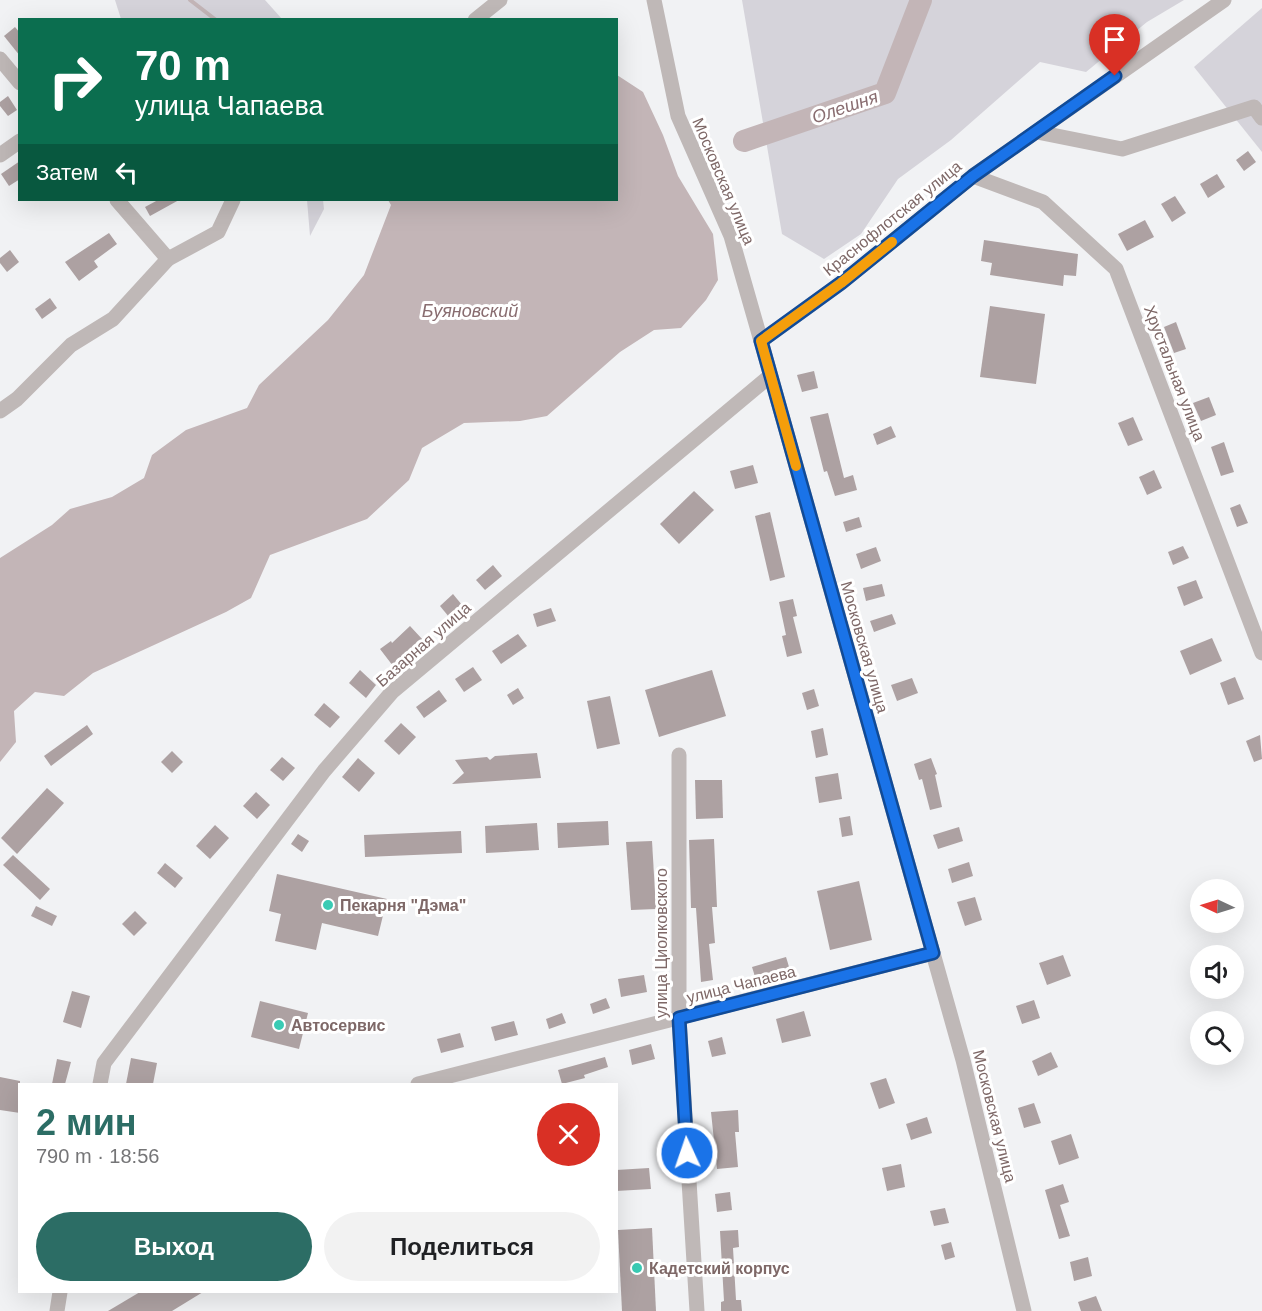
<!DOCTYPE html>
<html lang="ru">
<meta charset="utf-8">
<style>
:root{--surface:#fff;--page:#f2f2f2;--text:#202124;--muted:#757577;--accent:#2c6d65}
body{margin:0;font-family:Helvetica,sans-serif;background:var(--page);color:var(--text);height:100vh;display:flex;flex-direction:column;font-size:22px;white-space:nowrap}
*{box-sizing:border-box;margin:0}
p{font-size:20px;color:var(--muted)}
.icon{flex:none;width:33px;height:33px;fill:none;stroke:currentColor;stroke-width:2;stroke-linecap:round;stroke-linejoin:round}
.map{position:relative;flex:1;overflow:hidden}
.sheet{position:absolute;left:18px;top:1083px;width:600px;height:210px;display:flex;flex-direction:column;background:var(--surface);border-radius:0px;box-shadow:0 6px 24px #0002}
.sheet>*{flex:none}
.hud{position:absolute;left:18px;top:18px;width:600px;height:183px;border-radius:0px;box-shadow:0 6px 24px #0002;background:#0b6e4f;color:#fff;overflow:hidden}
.needle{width:39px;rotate:274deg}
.fabs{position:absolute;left:1190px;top:879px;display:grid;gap:12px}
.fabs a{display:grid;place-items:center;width:54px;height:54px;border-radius:50%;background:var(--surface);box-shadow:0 6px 24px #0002;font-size:30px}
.pin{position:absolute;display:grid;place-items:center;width:51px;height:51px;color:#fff;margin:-62px -26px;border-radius:50% 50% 50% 0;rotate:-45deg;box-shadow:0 0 6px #0007}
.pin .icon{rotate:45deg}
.me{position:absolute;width:66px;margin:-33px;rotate:357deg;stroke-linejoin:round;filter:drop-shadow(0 0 4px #0008)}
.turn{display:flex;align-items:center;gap:21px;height:126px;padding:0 18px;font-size:27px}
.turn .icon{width:78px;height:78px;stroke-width:2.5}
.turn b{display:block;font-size:42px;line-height:51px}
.then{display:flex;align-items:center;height:57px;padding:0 18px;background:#0003;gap:12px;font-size:22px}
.round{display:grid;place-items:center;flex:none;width:63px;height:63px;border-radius:32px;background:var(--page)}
.headline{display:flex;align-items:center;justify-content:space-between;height:102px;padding:0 18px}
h1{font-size:36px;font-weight:800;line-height:45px;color:var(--accent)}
.primary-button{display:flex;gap:12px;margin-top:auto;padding:12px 18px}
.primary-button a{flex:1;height:69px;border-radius:36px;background:var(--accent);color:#fff;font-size:24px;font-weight:800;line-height:69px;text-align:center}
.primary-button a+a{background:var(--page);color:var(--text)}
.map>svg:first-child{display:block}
.green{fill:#d5d3da}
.water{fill:#c3b5b7}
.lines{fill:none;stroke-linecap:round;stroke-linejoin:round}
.stream{stroke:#c3b5b7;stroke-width:4}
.river{stroke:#c3b5b7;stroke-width:22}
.building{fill:#ada1a2}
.minor{stroke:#bfb8b7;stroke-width:15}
.route-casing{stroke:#114b97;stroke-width:15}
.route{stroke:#1a73e8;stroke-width:10}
.slow{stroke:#f59e0b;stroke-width:10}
.poi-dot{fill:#3acbb4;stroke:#fff;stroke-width:2}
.labels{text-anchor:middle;stroke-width:6;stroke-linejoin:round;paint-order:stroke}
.street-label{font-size:16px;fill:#7e6867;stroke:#fff}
.poi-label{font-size:16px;font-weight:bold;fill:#7e6867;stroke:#fff;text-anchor:start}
.water-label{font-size:18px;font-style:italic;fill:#896d70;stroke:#fff}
</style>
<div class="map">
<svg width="1262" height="1311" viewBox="0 0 1262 1311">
<rect width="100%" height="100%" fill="#f1f2f4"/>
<!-- green -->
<g class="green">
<polygon points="115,0 265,0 282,19 121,19"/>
<polygon points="742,0 1184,0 1147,22 1086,72 1040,62 951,140 898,179 861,234 824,259 782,234"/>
<polygon points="1262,8 1262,152 1194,67"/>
<polygon points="307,200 323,200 324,209 310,236"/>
</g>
<!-- water -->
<polygon class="water" points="617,75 643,92 663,135 678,176 713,234 718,280 706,300 681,328 654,330 620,352 547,416 520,421 464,423 422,448 409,480 367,519 270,555 251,598 226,612 93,673 64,696 35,692 14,711 16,742 0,762 0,558 52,525 70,509 112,497 144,478 152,455 186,430 247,408 259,385 328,320 364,275 391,205 388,200 616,200"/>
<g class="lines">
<!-- stream -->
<polyline class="stream" points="190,0 216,20"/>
<!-- river -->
<polyline class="river" points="744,141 885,93 921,0"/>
</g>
<!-- building -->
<g class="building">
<polygon points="15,27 20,33 20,56 4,36"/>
<polygon points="8,96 17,110 8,116 0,106 0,102"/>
<polygon points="1248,151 1256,162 1244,171 1236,160"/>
<polygon points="20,161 20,179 9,186 1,174"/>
<polygon points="1217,174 1225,187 1208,198 1200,184"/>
<polygon points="1175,196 1186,213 1172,222 1161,204"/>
<polygon points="158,200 179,200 150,216 145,207"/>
<polygon points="1145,220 1154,237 1127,251 1118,234"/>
<polygon points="109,233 117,244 94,261 98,267 79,281 65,262"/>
<polygon points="984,240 1078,254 1076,276 1064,275 1063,286 990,275 992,263 981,261"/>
<polygon points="10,250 19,262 7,272 0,263 0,258"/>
<polygon points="50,298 57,308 42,319 35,309"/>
<polygon points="990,306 1045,314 1036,384 980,377"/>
<polygon points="1176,322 1186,349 1174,353 1164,327"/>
<polygon points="814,371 818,388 802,392 797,375"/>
<polygon points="1209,397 1216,415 1201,421 1193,403"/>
<polygon points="828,413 844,478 853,475 857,490 835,496 827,471 824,472 810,417"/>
<polygon points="1133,417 1143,440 1128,446 1118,423"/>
<polygon points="891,426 896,437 877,445 873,434"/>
<polygon points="1224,442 1234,472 1221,476 1211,447"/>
<polygon points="753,465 758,483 735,489 730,471"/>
<polygon points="1154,470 1162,488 1147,495 1139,477"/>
<polygon points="694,491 714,510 679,544 660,524"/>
<polygon points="1240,504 1248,523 1237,527 1230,508"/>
<polygon points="770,512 785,577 770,581 755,516"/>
<polygon points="859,517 862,527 846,532 843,522"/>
<polygon points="1183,546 1189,558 1173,565 1168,552"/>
<polygon points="876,547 881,561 861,569 856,554"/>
<polygon points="493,565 502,576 485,590 476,580"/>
<polygon points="1196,580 1203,598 1184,606 1177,587"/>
<polygon points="882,584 885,596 866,601 863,588"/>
<polygon points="453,594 462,605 449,617 440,606"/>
<polygon points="793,599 797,616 793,617 802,653 787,657 782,636 786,635 779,602"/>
<polygon points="551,608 556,621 537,627 533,614"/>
<polygon points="892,614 896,624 874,632 870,621"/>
<polygon points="410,626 423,640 393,666 380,649 391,641 392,643"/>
<polygon points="518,634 527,646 501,664 492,651"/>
<polygon points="1212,638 1222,661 1190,675 1180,651"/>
<polygon points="473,667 482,680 464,692 455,679"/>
<polygon points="360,670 376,685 366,698 349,683"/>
<polygon points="712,670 726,716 659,737 645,690"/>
<polygon points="1235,677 1244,699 1228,705 1220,683"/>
<polygon points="912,678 918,693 897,701 891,685"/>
<polygon points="518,688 524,698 513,705 507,695"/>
<polygon points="814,689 819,706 807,710 802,693"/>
<polygon points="439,690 447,701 424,718 416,707"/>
<polygon points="610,696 620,744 597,749 587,701"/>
<polygon points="324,703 340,717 330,728 314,715"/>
<polygon points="401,723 416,737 399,755 384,741"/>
<polygon points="87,725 93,734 51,766 44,756"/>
<polygon points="823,728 828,755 816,758 811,731"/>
<polygon points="1260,735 1262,759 1254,762 1246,741"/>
<polygon points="172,751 183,762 172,773 161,762"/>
<polygon points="537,753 541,778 452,784 464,773 455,760 487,757 490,760 495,756"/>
<polygon points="282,757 295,768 283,781 270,770"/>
<polygon points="358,758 375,773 359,792 342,777"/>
<polygon points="931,758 937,774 935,775 942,807 930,810 922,779 919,780 914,764"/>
<polygon points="838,773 842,799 819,803 815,777"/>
<polygon points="695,780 722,780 723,818 696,819"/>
<polygon points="47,788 64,803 17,854 1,838"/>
<polygon points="256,792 270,805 257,819 243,806"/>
<polygon points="850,816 853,835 842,837 839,818"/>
<polygon points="608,821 609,845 558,848 557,823"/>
<polygon points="537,823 539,850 486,853 485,826"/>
<polygon points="215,825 229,838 210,859 196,846"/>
<polygon points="959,827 963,841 938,849 933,835"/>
<polygon points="461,831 462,853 365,857 364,835"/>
<polygon points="298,834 309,841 302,852 291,844"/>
<polygon points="714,839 717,907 712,907 715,943 709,944 713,980 701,982 696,908 691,908 689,840"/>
<polygon points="652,841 656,909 631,910 626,842"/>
<polygon points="13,855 50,889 40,900 3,865"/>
<polygon points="969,862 973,876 952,883 948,869"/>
<polygon points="165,863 183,878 175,888 157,873"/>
<polygon points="277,874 387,899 378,936 322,923 316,950 275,941 281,914 269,911"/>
<polygon points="859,881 872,940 830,950 817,891"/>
<polygon points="975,897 982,920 965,926 957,902"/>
<polygon points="36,906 57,916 52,926 31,916"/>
<polygon points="135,911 147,923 134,936 122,924"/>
<polygon points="1063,955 1071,976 1047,985 1039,963"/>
<polygon points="786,957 790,970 756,980 752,967"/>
<polygon points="644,975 647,992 621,997 618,979"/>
<polygon points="72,991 90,996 81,1028 63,1022"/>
<polygon points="606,998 610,1008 593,1014 590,1004"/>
<polygon points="1034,1000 1040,1018 1022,1024 1016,1006"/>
<polygon points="260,1001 308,1013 299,1049 251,1037"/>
<polygon points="804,1011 811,1036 782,1043 776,1019"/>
<polygon points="562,1013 566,1023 549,1029 546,1019"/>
<polygon points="514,1021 518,1035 495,1041 491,1027"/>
<polygon points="460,1033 464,1047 441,1053 437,1039"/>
<polygon points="722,1037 726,1054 712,1057 708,1041"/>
<polygon points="651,1044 655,1059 632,1065 629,1050"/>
<polygon points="1051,1052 1058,1067 1038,1076 1032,1061"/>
<polygon points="605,1057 608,1067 584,1075 585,1078 562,1084 558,1070"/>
<polygon points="131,1058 157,1063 153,1084 126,1084"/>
<polygon points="57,1059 71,1062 65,1084 52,1084"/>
<polygon points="0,1077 20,1081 20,1113 0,1110"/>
<polygon points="886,1078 895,1103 879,1109 870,1083"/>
<polygon points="1034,1103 1041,1123 1024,1128 1018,1108"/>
<polygon points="738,1110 739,1132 735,1132 738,1167 717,1169 711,1112"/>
<polygon points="927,1117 932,1133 911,1140 906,1124"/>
<polygon points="1071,1134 1079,1158 1059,1165 1051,1141"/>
<polygon points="901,1164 905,1187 887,1191 882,1168"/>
<polygon points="649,1168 651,1189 616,1191 616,1170"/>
<polygon points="1063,1184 1069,1202 1060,1205 1070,1236 1059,1239 1045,1190"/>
<polygon points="730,1192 732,1210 717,1212 715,1194"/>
<polygon points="945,1208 949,1223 934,1226 930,1211"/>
<polygon points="652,1228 656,1311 622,1311 618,1230"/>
<polygon points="738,1230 739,1247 733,1248 736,1300 741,1300 742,1311 721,1311 721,1302 724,1301 720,1231"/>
<polygon points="951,1242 955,1257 945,1260 941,1245"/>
<polygon points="1088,1257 1092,1276 1074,1281 1070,1262"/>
<polygon points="140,1292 203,1292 172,1311 108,1311"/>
<polygon points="1096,1296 1102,1311 1081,1311 1078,1302"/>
</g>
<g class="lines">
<!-- minor -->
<g class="minor">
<polyline points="654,0 678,116 731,236 761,341 963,1060 1024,1311"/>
<polyline points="475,20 500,0"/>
<polyline points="0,59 20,83"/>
<polyline points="1037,132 1122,149 1254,107 1262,118"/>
<polyline points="0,155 20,141"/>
<polyline points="973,176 1043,202 1116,269 1262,653"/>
<polyline points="117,200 168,259"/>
<polyline points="761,341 841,283 973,176 1224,0"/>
<polyline points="0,411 17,399 71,345 113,319 168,259 218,232 233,200"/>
<polyline points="679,755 679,1018 697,1311"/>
<polyline points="100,1084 104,1063 324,771 392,692 770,376"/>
<polyline points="418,1084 933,953"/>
<polyline points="57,1311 60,1292"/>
</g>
</g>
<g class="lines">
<defs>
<polyline id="route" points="687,1153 679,1018 933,953 761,341 841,283 973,176 1115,76"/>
</defs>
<!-- route casing -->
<use href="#route" class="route-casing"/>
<!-- route -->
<use href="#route" class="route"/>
<!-- slow -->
<polyline class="slow" points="796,466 761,341 841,283 892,242"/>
</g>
<!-- markers -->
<g class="poi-dot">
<circle cx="328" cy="905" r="6"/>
<circle cx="279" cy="1025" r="6"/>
<circle cx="637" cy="1268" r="6"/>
</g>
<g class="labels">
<!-- street labels -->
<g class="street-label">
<text transform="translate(724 181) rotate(67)" y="6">Московская улица</text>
<text transform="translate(892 218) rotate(-39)" y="6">Краснофлотская улица</text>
<text transform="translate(1175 373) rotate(69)" y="6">Хрустальная улица</text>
<text transform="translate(423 644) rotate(-41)" y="6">Базарная улица</text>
<text transform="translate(865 647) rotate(74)" y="6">Московская улица</text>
<text transform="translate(661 943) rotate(-90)" y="6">улица Циолковского</text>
<text transform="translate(741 984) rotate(-14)" y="6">улица Чапаева</text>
<text transform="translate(995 1116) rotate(76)" y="6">Московская улица</text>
</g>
<!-- poi labels -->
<g class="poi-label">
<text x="340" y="911">Пекарня "Дэма"</text>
<text x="291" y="1031">Автосервис</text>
<text x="649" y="1274">Кадетский корпус</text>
</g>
<!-- water labels -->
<g class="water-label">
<text transform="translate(845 107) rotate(-19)" y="6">Олешня</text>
<text x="470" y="317">Буяновский</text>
</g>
</g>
</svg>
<div class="fabs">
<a><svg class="needle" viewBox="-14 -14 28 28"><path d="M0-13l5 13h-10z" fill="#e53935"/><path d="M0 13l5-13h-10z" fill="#757577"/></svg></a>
<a><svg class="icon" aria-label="sound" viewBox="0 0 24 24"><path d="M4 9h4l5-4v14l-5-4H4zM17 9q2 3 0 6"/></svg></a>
<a><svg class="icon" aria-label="search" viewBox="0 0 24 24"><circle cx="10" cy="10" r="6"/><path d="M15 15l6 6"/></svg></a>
</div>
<div class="pin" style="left:1115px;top:76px;background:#d93025"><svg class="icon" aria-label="arrive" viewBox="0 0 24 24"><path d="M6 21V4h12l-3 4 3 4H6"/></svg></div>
<svg class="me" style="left:687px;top:1153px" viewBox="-20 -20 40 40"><circle r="17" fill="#1a73e8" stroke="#fff" stroke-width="3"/><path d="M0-11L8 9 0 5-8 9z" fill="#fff"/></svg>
<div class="hud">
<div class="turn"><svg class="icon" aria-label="right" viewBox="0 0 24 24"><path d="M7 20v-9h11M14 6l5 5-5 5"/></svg><div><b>70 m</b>улица Чапаева</div></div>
<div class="then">Затем<svg class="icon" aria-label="left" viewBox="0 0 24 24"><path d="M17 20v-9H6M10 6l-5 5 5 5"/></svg></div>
</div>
<section class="sheet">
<div class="headline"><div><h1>2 мин</h1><p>790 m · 18:56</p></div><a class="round" style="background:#d93025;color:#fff"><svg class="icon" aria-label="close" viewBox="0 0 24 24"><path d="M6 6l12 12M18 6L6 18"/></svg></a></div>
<div class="primary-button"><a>Выход</a><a>Поделиться</a></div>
</section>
</div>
